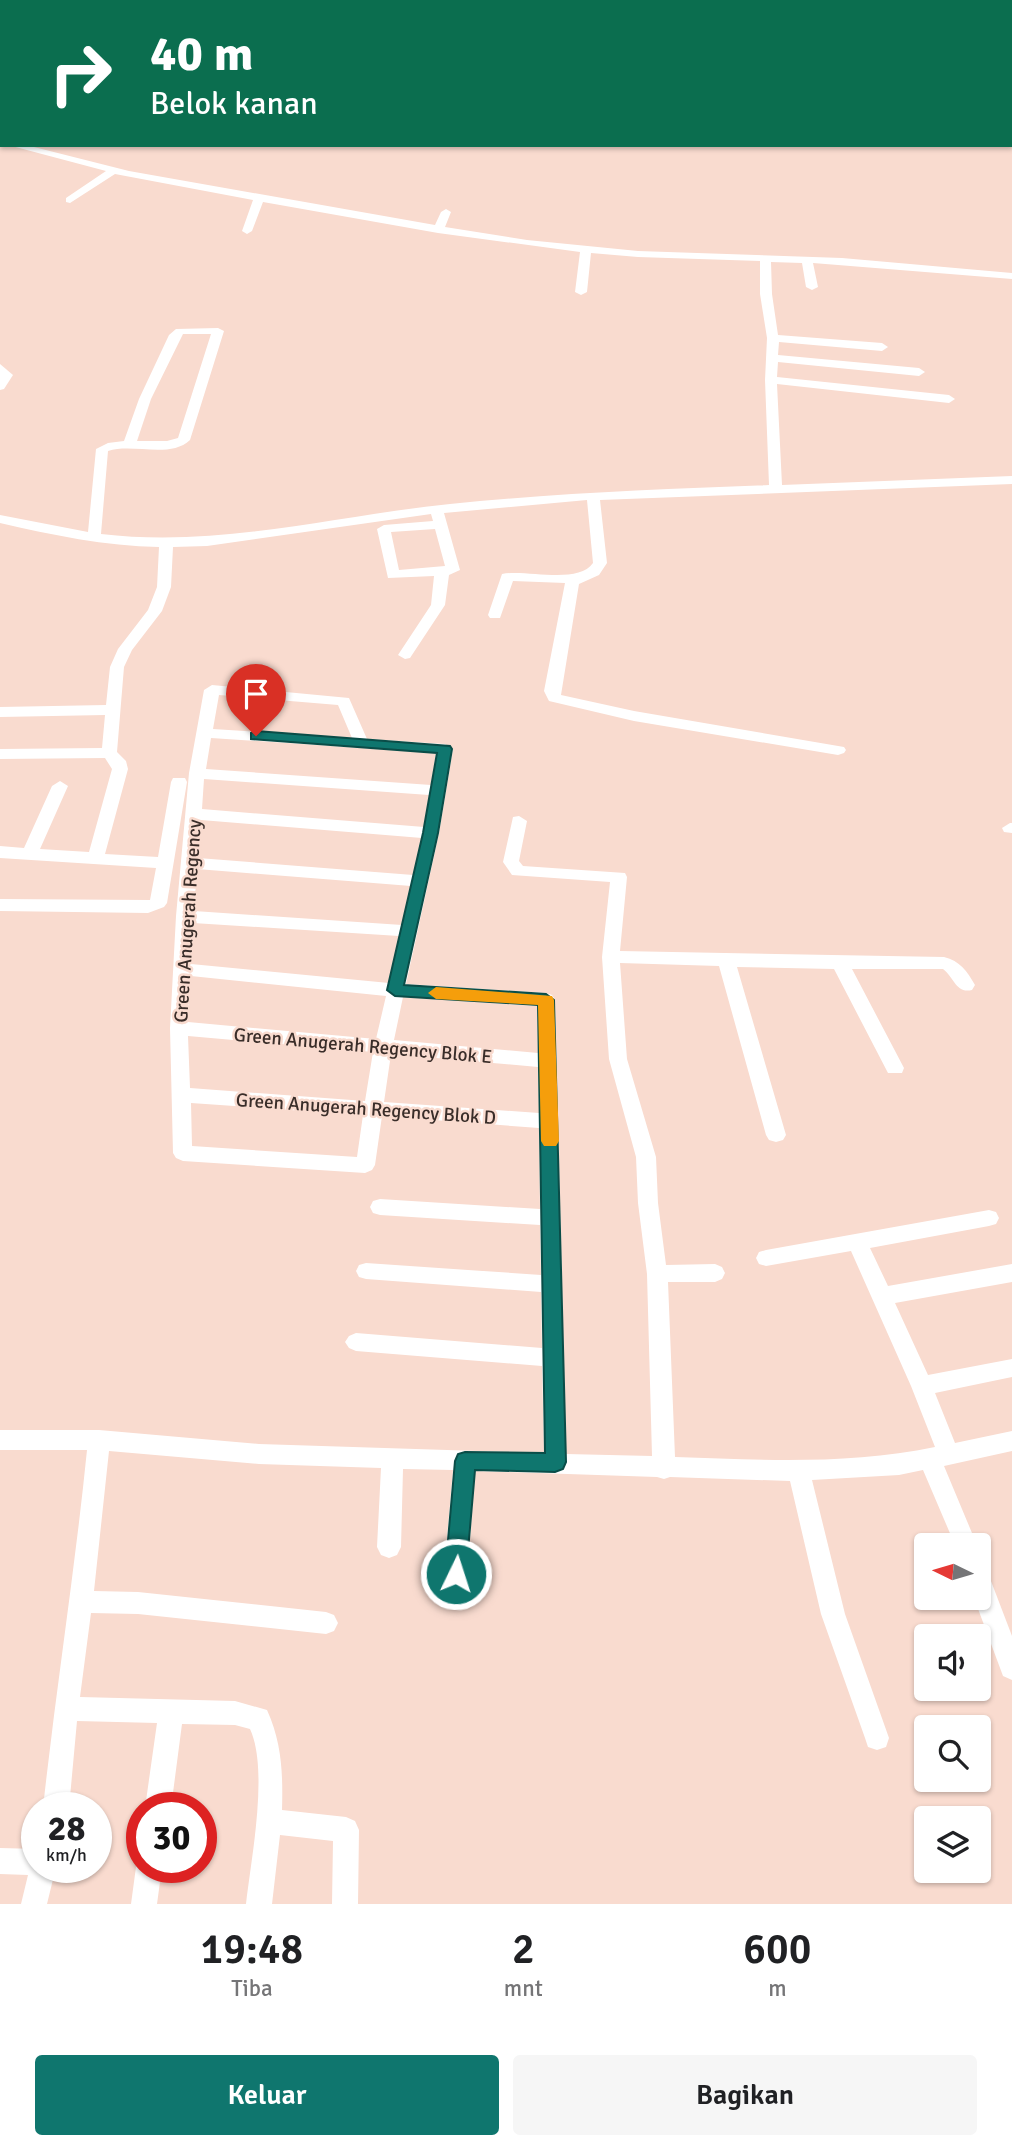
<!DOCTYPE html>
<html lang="id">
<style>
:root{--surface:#fff;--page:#f6f6f6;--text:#202124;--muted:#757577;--accent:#0f766e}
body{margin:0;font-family:Signika,sans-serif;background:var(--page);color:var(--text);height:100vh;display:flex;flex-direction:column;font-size:26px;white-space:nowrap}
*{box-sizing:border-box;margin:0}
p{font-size:23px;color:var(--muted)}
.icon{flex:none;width:38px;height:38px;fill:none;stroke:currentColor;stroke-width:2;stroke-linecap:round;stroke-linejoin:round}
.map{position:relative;height:1904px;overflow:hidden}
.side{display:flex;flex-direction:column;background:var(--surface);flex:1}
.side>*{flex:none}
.guide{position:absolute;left:0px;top:0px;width:1013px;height:147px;box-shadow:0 2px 5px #0004;background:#0b6e4f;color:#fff;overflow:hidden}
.needle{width:46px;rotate:275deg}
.tools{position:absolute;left:914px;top:1533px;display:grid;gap:14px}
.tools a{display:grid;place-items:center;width:77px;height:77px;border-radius:7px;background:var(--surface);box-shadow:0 2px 5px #0004;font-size:35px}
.speed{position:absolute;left:21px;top:1792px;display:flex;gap:14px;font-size:35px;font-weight:700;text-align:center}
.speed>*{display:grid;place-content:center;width:91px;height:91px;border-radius:50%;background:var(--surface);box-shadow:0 2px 5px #0004;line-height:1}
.speed small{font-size:18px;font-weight:400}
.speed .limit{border:10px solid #d22;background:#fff;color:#111}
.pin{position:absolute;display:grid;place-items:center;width:60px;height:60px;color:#fff;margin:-72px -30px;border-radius:50% 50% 50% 0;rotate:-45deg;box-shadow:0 0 7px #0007}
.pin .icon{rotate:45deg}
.me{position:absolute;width:77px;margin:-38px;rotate:4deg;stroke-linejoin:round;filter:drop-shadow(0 0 5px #0008)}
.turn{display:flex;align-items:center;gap:24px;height:147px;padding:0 35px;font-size:32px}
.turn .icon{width:91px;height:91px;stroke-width:2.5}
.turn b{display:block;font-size:49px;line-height:60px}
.eta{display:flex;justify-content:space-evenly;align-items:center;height:119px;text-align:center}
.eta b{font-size:42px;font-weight:600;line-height:49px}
.action{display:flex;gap:14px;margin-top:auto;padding:14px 35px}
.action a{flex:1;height:80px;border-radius:7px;background:var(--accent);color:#fff;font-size:28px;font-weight:600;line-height:80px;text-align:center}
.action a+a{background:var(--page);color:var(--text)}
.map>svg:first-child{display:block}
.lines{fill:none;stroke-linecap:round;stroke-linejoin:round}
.street{fill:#fff;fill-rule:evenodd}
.secondary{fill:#fff;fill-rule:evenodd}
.route{fill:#0f766e;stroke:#0a4d48;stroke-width:2}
.slow{fill:#f59e0b}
.labels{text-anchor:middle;stroke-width:5;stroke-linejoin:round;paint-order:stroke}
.street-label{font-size:19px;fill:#392d29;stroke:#f9dbcf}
</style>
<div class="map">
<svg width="1012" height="1904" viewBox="0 0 1012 1904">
<rect width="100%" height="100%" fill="#f9dbcf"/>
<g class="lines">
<!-- street -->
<g class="street">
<polygon points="640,0 657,0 638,2"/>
<rect x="0" y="37" width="2" height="6"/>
<path d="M8 145H26L129 171 435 225 441 212 446 209 451 212 445 227 527 240 638 251 842 258 1012 273V279L813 263 818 287 812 290 806 287 802 263 771 262 772 294 778 335 882 343 888 347 882 351 779 342 778 355 919 368 925 372 919 376 778 362 777 377 949 395 955 399 949 403 777 384 782 485 1012 476V484L600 500 607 563 599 575 579 584 561 695 634 711 844 747 846 750 844 753 838 755 634 721 549 701 544 691 565 583 513 581 500 618H490L488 615 502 574C526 569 578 585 593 563L587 500 444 513 460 570 449 575 445 605 410 658 405 659 398 655 431 605 434 576 388 578 377 529 384 525 433 521 431 514 207 546 173 547 171 587 162 611 132 650 124 667 117 752 126 761 128 769 105 854 158 857 171 782 173 778H185L187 782 167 903 164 907 148 913 0 911V899L150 900 156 868 0 858V846L24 848 52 786 60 781 68 786 40 849 89 852 112 769 105 758 0 759V749L102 748 105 715 0 717V707L106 705 110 667 118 649 148 610 157 587 159 547C105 546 52 535 0 523V515L88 532 96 449 108 443 124 441 139 399 169 335 176 329 218 328 224 331 190 440C170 459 133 443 108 451L101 534C220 548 333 516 450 504 556 493 663 489 769 485L765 380 767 338 760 294V261L638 257 591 253 587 292 581 295 575 292 580 252 438 233 263 202 252 231 247 234 242 231 253 200 115 174 70 203 66 202V198L106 171ZM183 334H211L178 438 167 441H137L151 399ZM435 529 445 566 399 570 391 532Z"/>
<polygon points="0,364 13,375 4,389 0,390"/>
<path d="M212 685 349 698 367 739 445 744 453 749 439 833 406 984 546 993 552 995 555 1000 566 1454 652 1456 647 1274 638 1203 636 1157 609 1059 602 957 610 882 512 875 503 862 513 817 519 816 527 821 519 861 523 866 625 873 627 877 620 951 944 957C960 961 967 971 975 985L972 990C956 994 954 977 943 969H852L904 1068 902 1073H888L834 969 737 967 786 1135 783 1140 776 1142 769 1140 766 1135 719 966 620 963 627 1059 656 1157 658 1203 666 1265 715 1264 722 1267 725 1273 722 1279 715 1282H668L675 1457C761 1460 849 1465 935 1447L911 1386 851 1251 766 1266 759 1264 756 1258 759 1252 766 1250 989 1210 996 1212 999 1218 996 1224 989 1226 870 1248 888 1286 1012 1264V1282L895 1303 928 1375 1012 1359V1377L935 1393 955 1443 1012 1431V1451L944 1466 977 1545H955L923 1470 899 1475 812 1480 845 1614 889 1738 886 1747 877 1750 868 1747 865 1738 821 1614 790 1481 670 1477 664 1479 657 1477 475 1471 466 1594 462 1602 454 1605 446 1602 442 1594 453 1470 403 1469 401 1547 397 1555 389 1558 381 1555 377 1547 381 1468 259 1464 109 1451 94 1591 138 1592 326 1612 334 1615 338 1623 334 1631 326 1634 138 1614 91 1613 80 1697 235 1701 267 1710C282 1743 283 1774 282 1810L346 1817 355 1821 359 1830 358 1904H332L333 1841 280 1835 272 1904H246C251 1859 269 1770 250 1729L235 1725 182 1724 171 1808H145L157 1723 77 1721 69 1808H43C56 1688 75 1570 87 1450H0V1430H99L259 1444 544 1453 542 1366 356 1351 349 1348 345 1342 349 1336 356 1333 542 1348 541 1292 366 1279 359 1277 356 1271 359 1265 366 1263 541 1275 540 1225 380 1215 373 1213 370 1207 373 1201 380 1199 540 1209 539 1128 382 1116 375 1165 372 1170 365 1173 183 1161 176 1158 173 1153 170 1028 176 916 189 773 204 690ZM219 695 338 705 352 738 213 729ZM211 738 436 753 431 785 206 769ZM204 779 429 795 424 827 202 809ZM201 820 422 838 413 875 198 858ZM197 869 411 886 402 925 194 911ZM193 923 399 936 389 983 191 964ZM191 976 386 996 376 1039 188 1022ZM403 997 537 1006 538 1053 394 1040ZM188 1036 373 1052 365 1101 190 1088ZM391 1054 538 1067 539 1113 384 1102ZM191 1103 363 1115 357 1157 192 1146Z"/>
<polygon points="1010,823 1012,823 1012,833 1004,832 1002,828"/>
<polygon points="978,1565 986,1568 1012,1636 1012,1680 1003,1676 974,1598 978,1598"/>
<polygon points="0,1848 37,1849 37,1867 56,1867 47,1904 21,1904 28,1875 0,1874"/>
<polygon points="142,1857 142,1867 162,1867 157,1904 131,1904 136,1867"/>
</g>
<!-- secondary -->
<polygon class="secondary" points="677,0 695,0 696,2 678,2"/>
</g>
<!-- route -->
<polygon class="route" points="256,731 450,746 452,749 438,833 404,985 546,994 554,1000 566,1462 563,1469 555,1472 475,1470 466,1574 463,1582 456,1585 448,1582 445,1574 455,1461 458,1454 465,1452 545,1453 538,1005 395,996 387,990 423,833 437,753 251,739 251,733"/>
<!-- slow -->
<polygon class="slow" points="436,987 552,996 554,1000 559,1141 556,1146 544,1146 541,1141 538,1005 436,999 428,993"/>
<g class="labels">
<!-- street labels -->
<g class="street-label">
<text transform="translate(187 921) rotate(-86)" y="7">Green Anugerah Regency</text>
<text transform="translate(363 1045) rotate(5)" y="7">Green Anugerah Regency Blok E</text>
<text transform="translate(366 1108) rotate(4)" y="7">Green Anugerah Regency Blok D</text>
</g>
</g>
</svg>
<div class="tools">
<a><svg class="needle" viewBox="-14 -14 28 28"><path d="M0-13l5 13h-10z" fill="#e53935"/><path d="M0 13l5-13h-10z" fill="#757577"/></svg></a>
<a><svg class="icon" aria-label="sound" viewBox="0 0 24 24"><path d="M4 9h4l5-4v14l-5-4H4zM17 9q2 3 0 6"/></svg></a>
<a><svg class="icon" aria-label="search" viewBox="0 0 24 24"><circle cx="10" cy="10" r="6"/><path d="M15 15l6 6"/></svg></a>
<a><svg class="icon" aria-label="layers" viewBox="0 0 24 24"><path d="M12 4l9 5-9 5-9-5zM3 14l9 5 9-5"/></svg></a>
</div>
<div class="speed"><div>28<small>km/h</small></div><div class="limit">30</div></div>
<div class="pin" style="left:256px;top:736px;background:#d93025"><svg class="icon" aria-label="arrive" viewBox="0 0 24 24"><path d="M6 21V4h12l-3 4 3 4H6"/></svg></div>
<svg class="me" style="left:456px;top:1574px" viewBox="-20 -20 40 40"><circle r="17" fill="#0f766e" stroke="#fff" stroke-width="3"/><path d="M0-11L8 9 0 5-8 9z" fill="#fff"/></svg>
<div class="guide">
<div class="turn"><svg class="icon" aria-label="right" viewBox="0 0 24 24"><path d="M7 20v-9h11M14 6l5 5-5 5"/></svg><div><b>40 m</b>Belok kanan</div></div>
</div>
</div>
<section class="side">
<div class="eta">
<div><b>19:48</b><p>Tiba</p></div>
<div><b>2</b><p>mnt</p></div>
<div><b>600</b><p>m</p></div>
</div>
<div class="action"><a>Keluar</a><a>Bagikan</a></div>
</section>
